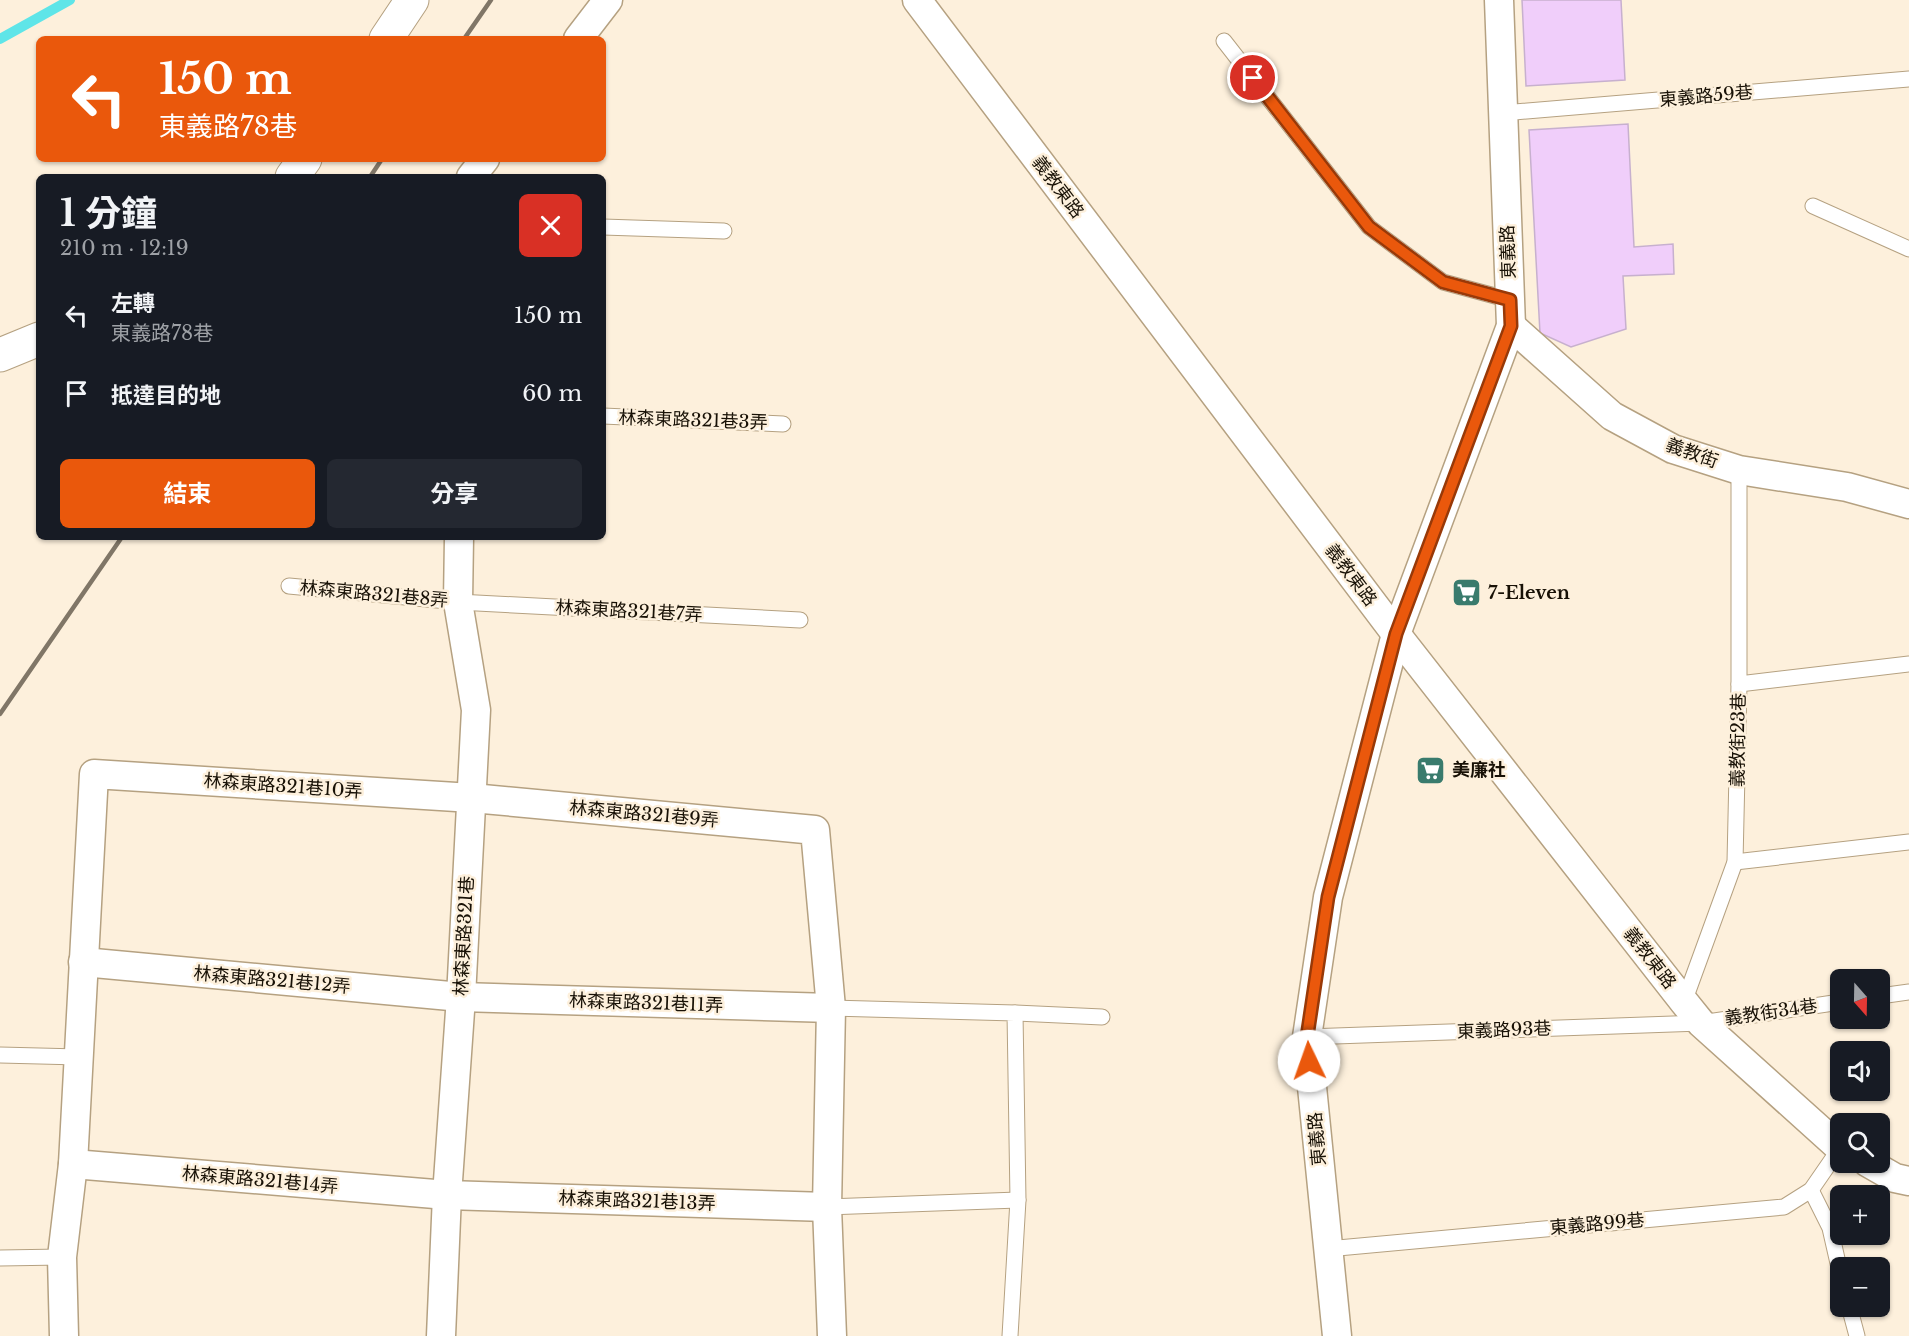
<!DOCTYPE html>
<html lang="zh-TW">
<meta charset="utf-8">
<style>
:root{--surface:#171b24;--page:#242831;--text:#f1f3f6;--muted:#9ea1a6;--accent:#ea580c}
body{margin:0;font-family:"Libre Baskerville","Noto Sans TC",serif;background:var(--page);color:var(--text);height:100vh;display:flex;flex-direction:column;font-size:22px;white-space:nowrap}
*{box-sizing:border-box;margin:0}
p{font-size:20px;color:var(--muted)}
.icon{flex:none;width:33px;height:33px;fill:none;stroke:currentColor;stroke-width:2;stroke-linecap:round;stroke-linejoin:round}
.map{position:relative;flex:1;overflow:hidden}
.sheet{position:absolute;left:36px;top:174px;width:570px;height:366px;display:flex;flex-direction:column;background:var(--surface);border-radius:9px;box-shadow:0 2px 4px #0004}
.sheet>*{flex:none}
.hud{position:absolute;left:36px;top:36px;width:570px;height:126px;border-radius:9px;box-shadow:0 2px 4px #0004;background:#ea580c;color:#fff;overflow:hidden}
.needle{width:39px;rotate:160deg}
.buttons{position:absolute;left:1830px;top:969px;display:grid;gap:12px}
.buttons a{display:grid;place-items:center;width:60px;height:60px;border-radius:9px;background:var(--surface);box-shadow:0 2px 4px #0004;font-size:30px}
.pin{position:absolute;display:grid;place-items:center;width:51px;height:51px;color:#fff;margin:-26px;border:3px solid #fff;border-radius:50%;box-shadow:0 2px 6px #0007}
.me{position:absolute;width:66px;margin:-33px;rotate:357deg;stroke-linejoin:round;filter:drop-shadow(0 0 4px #0008)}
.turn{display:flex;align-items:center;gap:21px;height:126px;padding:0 24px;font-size:27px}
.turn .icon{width:78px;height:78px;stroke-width:2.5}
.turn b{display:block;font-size:42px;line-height:51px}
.round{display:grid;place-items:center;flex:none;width:63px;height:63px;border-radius:9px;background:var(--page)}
.head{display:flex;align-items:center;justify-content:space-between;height:102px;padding:0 24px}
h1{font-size:36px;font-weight:700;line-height:45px}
.button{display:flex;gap:12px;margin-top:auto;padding:12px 24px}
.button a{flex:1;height:69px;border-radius:9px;background:var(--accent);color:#fff;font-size:24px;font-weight:700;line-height:69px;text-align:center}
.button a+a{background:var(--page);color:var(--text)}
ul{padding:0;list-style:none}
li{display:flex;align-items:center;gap:18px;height:78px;padding:0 24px}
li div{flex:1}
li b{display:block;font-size:22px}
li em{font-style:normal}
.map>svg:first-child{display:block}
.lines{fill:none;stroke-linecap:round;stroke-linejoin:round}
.stream{stroke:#5fe5e8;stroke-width:10}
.building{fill:#f0cefa;stroke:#c7b0ce;stroke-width:1.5}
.lane-casing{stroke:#b5a181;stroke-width:17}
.street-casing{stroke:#b5a181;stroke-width:31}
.secondary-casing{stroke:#b5a181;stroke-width:35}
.lane{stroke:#fff;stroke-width:15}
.street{stroke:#fff;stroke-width:28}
.secondary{stroke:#fff;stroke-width:33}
.rail{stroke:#807667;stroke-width:4.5}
.route-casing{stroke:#983908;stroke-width:15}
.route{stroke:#ea580c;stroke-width:10}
.labels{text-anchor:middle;stroke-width:5;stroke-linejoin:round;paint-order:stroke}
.street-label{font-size:18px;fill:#181106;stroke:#fdf0dc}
.poi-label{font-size:18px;font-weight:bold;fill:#181106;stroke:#fdf0dc;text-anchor:start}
</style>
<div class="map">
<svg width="1909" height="1336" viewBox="0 0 1909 1336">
<rect width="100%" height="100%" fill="#fdf0dc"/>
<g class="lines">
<!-- stream -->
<polyline class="stream" points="0,39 70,0"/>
</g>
<!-- building -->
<g class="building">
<polygon points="1522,0 1621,0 1625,80 1526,86"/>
<polygon points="1628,124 1634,247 1673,244 1674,274 1623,276 1626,329 1571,347 1540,333 1529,130"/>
</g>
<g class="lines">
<defs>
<g id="lane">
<polyline points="1224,41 1369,227 1443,282 1510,300"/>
<polyline points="1503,113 1909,79"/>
<polyline points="1813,206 1909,249"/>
<polyline points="603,227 724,231"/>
<polyline points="603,416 783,424"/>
<polyline points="289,586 458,602 800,620"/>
<polyline points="1739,684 1909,664"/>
<polyline points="1735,862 1909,842"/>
<polyline points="1880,996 1909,992"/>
<polyline points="1684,1002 1735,862 1739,684 1739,470"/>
<polyline points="831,1008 1015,1013 1018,1200 1010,1336"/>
<polyline points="1015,1013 1102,1017"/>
<polyline points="1307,1037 1701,1023 1840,1002"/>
<polyline points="0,1055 79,1057"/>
<polyline points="1811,1190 1830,1228 1840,1272"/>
<polyline points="827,1207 1018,1200"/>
<polyline points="1327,1249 1784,1207 1811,1190 1840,1148"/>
<polyline points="0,1258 62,1257"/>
<polyline points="1849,1306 1857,1336"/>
</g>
<g id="street">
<polyline points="917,0 1396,634 1684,1002 1701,1023 1840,1148"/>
<polyline points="578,39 608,0"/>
<polyline points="471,177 485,159"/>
<polyline points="1511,326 1612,416 1673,449 1739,470 1847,487 1909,504"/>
<polyline points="83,962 461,997 831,1008"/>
<polyline points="1867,1162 1895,1178 1909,1181"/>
<polyline points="73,1164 447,1195 827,1207"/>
<polyline points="64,1336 62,1257 73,1164 94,774 472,798 815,830 831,1008 827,1207 832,1336"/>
<polyline points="441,1336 447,1195 461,997 476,710 458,602 459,537"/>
<polyline points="1337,1336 1307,1037 1328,897 1396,634 1511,326 1499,0"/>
</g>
<g id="secondary">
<polyline points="386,39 412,0"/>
<polyline points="292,177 305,159"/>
<polyline points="0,355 39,339"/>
</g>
</defs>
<!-- lane casing -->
<use href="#lane" class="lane-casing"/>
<!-- street casing -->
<use href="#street" class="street-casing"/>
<!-- secondary casing -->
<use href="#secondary" class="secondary-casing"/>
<!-- lane -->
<use href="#lane" class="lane"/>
<!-- street -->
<use href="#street" class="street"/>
<!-- secondary -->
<use href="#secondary" class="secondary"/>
<!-- rail -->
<g class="rail">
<polyline points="464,39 491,0"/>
<polyline points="370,177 382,159"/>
<polyline points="0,714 122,537"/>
</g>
</g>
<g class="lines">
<defs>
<polyline id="route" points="1253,78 1369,227 1443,282 1510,300 1511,326 1396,634 1328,897 1307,1037 1309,1061"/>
</defs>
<!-- route casing -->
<use href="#route" class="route-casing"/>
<!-- route -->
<use href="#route" class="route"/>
</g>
<!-- icons -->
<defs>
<symbol id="supermarket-square" viewBox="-11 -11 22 22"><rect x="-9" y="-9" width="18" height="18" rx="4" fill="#397b6d" stroke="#fdf0dc"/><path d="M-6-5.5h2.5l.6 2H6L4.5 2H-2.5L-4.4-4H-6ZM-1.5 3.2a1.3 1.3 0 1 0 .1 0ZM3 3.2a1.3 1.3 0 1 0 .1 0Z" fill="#fff"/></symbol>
</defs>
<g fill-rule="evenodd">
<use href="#supermarket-square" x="1450" y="576" width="33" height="33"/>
<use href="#supermarket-square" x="1414" y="754" width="33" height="33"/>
</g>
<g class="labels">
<!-- street labels -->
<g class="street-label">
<text transform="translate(1706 96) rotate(-5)" y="6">東義路59巷</text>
<text transform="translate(1058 187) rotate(53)" y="6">義教東路</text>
<text transform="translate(1508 252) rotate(-92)" y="6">東義路</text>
<text transform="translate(693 420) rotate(2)" y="6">林森東路321巷3弄</text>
<text transform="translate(1692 453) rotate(20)" y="6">義教街</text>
<text transform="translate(1351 575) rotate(53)" y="6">義教東路</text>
<text transform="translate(374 594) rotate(5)" y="6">林森東路321巷8弄</text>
<text transform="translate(629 611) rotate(3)" y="6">林森東路321巷7弄</text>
<text transform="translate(1738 740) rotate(-89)" y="6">義教街23巷</text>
<text transform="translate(283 786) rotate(4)" y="6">林森東路321巷10弄</text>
<text transform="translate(644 814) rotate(5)" y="6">林森東路321巷9弄</text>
<text transform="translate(464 936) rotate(-87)" y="6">林森東路321巷</text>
<text transform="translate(1650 958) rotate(52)" y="6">義教東路</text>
<text transform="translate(272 980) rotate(5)" y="6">林森東路321巷12弄</text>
<text transform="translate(646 1003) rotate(2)" y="6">林森東路321巷11弄</text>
<text transform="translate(1771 1012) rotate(-8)" y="6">義教街34巷</text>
<text transform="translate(1504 1030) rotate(-2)" y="6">東義路93巷</text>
<text transform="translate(1317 1139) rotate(-95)" y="6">東義路</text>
<text transform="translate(260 1180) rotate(5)" y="6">林森東路321巷14弄</text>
<text transform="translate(637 1201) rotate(2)" y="6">林森東路321巷13弄</text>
<text transform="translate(1597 1224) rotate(-5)" y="6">東義路99巷</text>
</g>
<!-- poi labels -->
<g class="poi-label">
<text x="1488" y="599">7-Eleven</text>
<text x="1452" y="776">美廉社</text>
</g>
</g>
</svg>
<div class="buttons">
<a><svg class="needle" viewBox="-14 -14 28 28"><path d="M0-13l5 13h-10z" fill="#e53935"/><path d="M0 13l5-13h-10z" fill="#9ea1a6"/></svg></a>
<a><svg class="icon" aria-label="sound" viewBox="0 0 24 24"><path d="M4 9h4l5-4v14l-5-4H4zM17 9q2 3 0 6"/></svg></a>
<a><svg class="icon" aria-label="search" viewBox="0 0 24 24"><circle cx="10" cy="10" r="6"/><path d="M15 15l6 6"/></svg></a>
<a>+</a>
<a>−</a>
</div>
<div class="pin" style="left:1253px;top:78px;background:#d93025"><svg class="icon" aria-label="arrive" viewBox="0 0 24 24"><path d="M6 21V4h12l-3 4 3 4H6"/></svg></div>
<svg class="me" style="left:1309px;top:1061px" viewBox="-20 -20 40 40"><circle r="19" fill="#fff"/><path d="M0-13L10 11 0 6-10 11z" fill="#ea580c"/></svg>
<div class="hud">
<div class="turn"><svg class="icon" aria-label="left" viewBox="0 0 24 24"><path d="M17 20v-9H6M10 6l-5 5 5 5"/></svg><div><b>150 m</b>東義路78巷</div></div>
</div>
<section class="sheet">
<div class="head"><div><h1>1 分鐘</h1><p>210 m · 12:19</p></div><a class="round" style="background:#d93025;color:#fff"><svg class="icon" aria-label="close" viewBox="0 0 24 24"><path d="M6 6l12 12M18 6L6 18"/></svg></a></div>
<ul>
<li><svg class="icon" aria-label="left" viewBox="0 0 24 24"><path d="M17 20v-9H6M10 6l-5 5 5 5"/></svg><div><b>左轉</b><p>東義路78巷</p></div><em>150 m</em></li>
<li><svg class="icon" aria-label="arrive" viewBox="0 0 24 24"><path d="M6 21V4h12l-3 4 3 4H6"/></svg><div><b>抵達目的地</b></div><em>60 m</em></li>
</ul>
<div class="button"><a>結束</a><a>分享</a></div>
</section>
</div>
